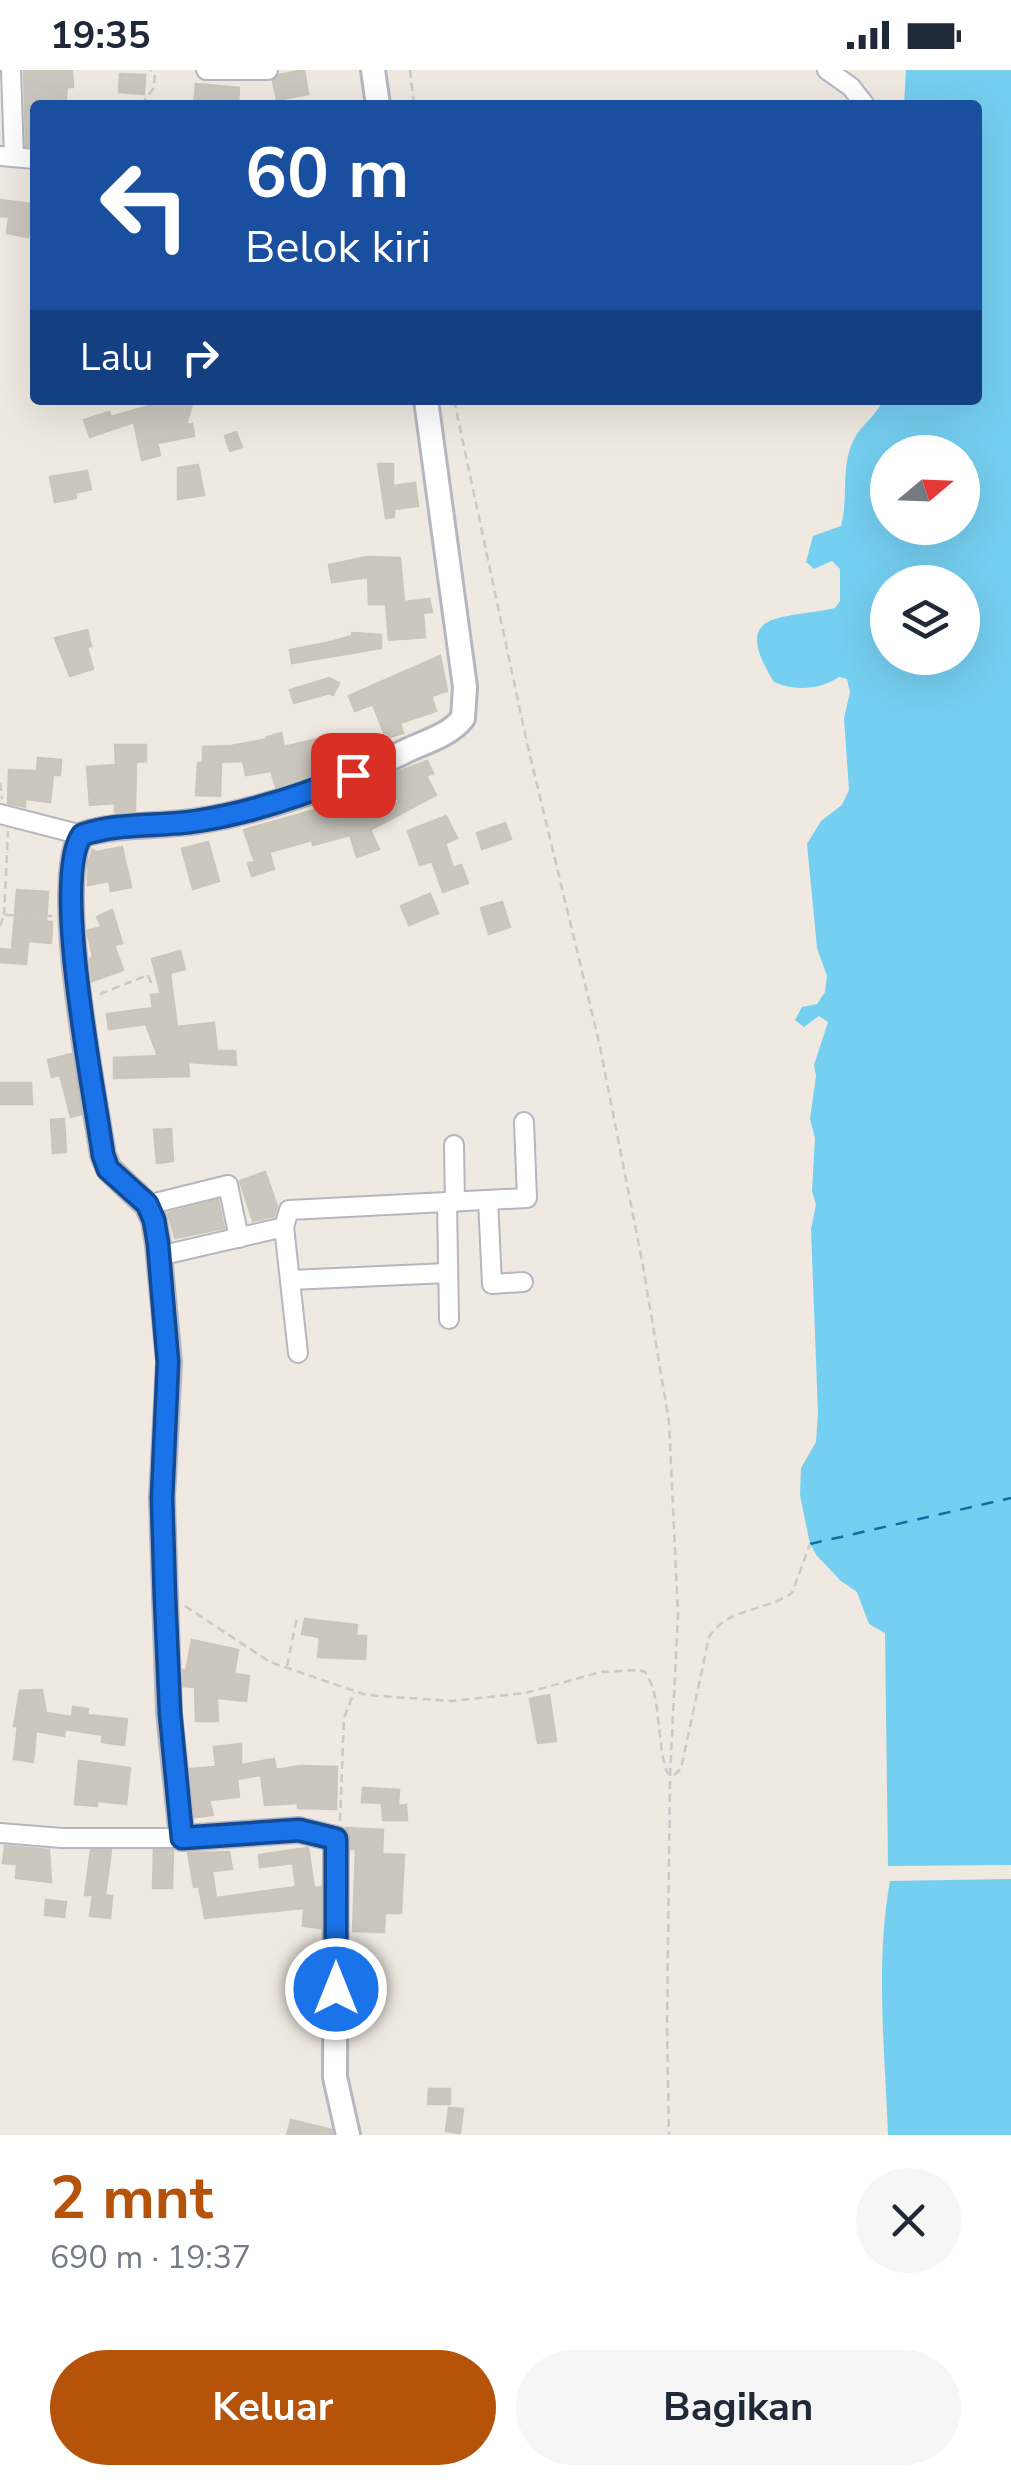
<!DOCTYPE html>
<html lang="id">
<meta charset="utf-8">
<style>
:root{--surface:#fff;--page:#f6f6f7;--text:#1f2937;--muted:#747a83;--accent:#b45309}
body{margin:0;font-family:"Nunito Sans",sans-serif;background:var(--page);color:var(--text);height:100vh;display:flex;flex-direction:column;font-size:38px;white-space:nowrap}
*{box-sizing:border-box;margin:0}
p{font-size:32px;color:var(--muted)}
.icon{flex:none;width:55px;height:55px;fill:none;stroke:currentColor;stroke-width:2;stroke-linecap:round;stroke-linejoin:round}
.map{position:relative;height:2065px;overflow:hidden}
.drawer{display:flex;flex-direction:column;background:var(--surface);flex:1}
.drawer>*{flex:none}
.banner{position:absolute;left:30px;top:30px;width:952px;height:305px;border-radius:10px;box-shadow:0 10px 40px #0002;background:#1a4fa0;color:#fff;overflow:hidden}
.needle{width:65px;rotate:71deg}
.controls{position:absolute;left:870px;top:365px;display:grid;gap:20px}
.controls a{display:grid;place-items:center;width:110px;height:110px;border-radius:50%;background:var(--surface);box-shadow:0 10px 40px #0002;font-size:50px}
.pin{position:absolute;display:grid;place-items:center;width:85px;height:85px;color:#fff;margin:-42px;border-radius:20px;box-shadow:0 5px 15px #0006}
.me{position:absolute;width:110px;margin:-55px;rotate:0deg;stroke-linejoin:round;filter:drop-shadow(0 0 8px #0008)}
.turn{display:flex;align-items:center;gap:35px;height:210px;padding:0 50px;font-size:45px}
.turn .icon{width:130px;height:130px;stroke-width:2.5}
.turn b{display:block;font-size:70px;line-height:85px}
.then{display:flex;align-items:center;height:95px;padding:0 50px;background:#0003;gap:20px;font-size:38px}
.round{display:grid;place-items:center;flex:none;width:105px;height:105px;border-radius:52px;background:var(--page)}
.headline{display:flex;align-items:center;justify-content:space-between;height:170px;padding:0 50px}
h1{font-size:60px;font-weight:700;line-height:75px;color:var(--accent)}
.button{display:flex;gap:20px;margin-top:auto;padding:20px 50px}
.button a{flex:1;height:115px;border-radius:60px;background:var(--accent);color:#fff;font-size:40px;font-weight:700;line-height:115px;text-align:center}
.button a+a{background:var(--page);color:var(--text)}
.status{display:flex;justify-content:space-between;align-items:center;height:70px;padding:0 50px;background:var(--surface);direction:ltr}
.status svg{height:28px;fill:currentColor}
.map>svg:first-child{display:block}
.water{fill:#75cff0;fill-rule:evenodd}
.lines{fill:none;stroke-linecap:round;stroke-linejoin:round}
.ferry{stroke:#0d6fa3;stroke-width:2.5;stroke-dasharray:12 10;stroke-linecap:butt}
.building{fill:#cbc7bf;stroke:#cbc5ba;stroke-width:2.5}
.minor-casing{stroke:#b4b7c1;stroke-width:22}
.tertiary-casing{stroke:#b4b7c1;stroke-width:28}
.path{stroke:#c9c9c9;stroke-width:2.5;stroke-dasharray:8 5;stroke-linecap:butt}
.minor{stroke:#fff;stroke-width:18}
.tertiary{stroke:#fff;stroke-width:22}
.route-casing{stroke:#114b97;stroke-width:25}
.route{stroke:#1a73e8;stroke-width:18}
</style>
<div class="status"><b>19:35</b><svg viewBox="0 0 49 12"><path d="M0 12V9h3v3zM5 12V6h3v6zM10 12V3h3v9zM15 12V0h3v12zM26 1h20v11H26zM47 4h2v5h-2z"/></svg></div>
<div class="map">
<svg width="1011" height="2065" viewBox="0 0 1011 2065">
<rect width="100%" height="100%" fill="#efe9e1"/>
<!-- water -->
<g class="water">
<path d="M906 0H1011V1795L888 1796 885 1563 869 1554 857 1522 841 1511 817 1486 810 1474 800 1425 801 1398 816 1372 818 1343 811 1159 816 1135 812 1121 815 1068 810 1049 816 1006 814 995 828 952 819 946 804 957 795 950 802 937 817 934 825 922 827 906 817 878 807 774 821 751 842 735 849 720 844 648 850 622 847 609 839 607C820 620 794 621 774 612 728 538 784 550 835 538L840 531V499L832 491 814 499 806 492 813 466 841 456C849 428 840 397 854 369 862 354 876 346 883 330H978V35H904ZM888 382H962V458H888ZM888 512H962V588H888Z"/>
<path d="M1011 1809V2065H888C885 1982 875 1894 890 1811Z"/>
</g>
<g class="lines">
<!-- ferry -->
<polyline class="ferry" points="810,1474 1011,1428"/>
</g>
<!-- building -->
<g class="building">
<polygon points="24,0 72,0 73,17 67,17 65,35 35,35 35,76 26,76"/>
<polygon points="304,0 308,24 277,30 273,11 279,5"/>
<polygon points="120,4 145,5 144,24 119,22"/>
<polygon points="196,14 239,18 238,35 194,35"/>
<polygon points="0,130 32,134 28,167 7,163 9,147 0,146"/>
<polygon points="169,330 193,330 186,355 192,354 194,366 157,373 160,385 142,390 134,352 90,367 84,350 109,342 111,347"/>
<polygon points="236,362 242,377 230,381 225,366"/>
<polygon points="378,394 393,394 393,416 415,413 418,436 394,439 394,447 386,448"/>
<polygon points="198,395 204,425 178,429 178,398"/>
<polygon points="87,401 91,419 75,423 76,428 55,432 50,407"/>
<polygon points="367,487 400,488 404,532 429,529 432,542 423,543 425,567 389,570 386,534 369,534 368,507 332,512 329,495"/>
<polygon points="87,560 91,576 87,577 93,599 70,606 55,568"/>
<polygon points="352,563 381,565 381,578 292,593 290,580 331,572 352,566"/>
<polygon points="440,586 447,621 431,626 436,641 400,653 403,663 386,668 373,634 355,641 349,626"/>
<polygon points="329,608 339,613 333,625 329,623 294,633 290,620"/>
<polygon points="281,663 284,677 334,665 336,675 359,671 361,685 314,696 316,703 276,717 271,701 246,705 243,691 221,692 220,726 196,725 198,693 203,693 203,677 231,676 268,669 267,667"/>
<polygon points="115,675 146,675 146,691 136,692 135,741 115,742 115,733 90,735 87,697 116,695"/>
<polygon points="38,688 61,690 60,705 53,705 50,732 25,729 25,737 8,733 9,700 37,701"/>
<polygon points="427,691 433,703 426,706 436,725 370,760 379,779 357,787 350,765 313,775 312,770 269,782 274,799 252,806 248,793 255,792 244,760 336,734 335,728 355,720 360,745 400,732 383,713 392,704"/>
<polygon points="446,746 457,768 445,773 453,798 461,795 468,813 443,822 432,791 420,795 408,761"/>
<polygon points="505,753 511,769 482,779 477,763"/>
<polygon points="208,772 219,811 193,819 182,779"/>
<polygon points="122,777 131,817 111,821 109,811 88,815 88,792 93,780 97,782"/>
<polygon points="17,820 48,822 46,852 52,852 51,873 28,871 26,894 0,892 0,879 12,880"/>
<polygon points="430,824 438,843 409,855 401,836"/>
<polygon points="502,832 510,857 489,864 481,838"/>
<polygon points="112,840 122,873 114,875 123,900 92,911 90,889 93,887 87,861 102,857 97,847"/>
<polygon points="180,881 185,899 170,903 177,957 214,953 217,981 235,981 236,995 188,992 189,1006 114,1008 114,988 158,986 146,954 109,959 107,944 153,938 151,925 161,924 152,889"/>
<polygon points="71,984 81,1044 71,1047 60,1005 52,1007 48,990"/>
<polygon points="0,1013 31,1013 32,1034 0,1034"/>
<polygon points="64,1049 66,1082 53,1083 51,1050"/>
<polygon points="171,1059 173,1091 157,1093 154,1060"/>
<polygon points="265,1102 277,1136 274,1146 253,1151 240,1111"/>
<polygon points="218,1130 224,1158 175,1168 168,1143"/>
<polygon points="305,1549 357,1555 356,1566 366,1566 365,1589 318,1587 320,1567 302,1564"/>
<polygon points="192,1570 238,1580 234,1604 249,1606 246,1631 217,1628 218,1651 196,1651 195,1617 183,1616 183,1600 186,1601"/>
<polygon points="42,1620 46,1643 72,1647 73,1637 88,1639 87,1645 127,1649 124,1675 102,1672 103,1665 65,1659 64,1666 36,1661 33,1692 14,1689 18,1656 14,1656 20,1621"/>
<polygon points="549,1625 556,1671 538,1673 530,1629"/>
<polygon points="241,1674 241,1695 274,1689 276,1700 300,1696 337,1697 336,1739 298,1738 298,1733 265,1735 261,1705 237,1709 239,1727 209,1730 213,1745 195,1747 190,1699 216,1697 214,1677"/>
<polygon points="79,1691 130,1698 126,1734 97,1731 97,1736 75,1734"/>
<polygon points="363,1718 399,1720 398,1736 406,1735 407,1750 383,1750 382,1733 362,1732"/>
<polygon points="346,1758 383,1760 382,1784 404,1785 401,1843 385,1843 384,1862 353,1861 356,1779 351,1779"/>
<polygon points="5,1776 49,1780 51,1812 16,1808 17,1794 3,1793"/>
<polygon points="308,1778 314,1818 321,1817 321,1858 303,1856 304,1838 205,1848 199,1816 194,1817 188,1783 229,1782 232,1799 212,1801 216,1828 296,1817 293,1793 260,1797 259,1785"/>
<polygon points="91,1780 111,1780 105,1825 112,1826 110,1848 90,1846 93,1825 85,1825"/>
<polygon points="154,1780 173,1780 172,1818 153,1818"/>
<polygon points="46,1830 66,1832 64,1847 45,1845"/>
<polygon points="429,2019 450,2019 450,2034 428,2034"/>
<polygon points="449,2038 463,2039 460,2063 446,2061"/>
<polygon points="291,2050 332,2060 332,2065 287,2065"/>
</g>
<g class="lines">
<defs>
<g id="minor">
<polyline points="11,0 14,87"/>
<polyline points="206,0 268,0"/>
<polyline points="827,0 851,17 865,35"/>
<polyline points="0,86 35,89"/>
<polyline points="0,744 82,765"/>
<polyline points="454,1075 455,1132"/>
<polyline points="488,1130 492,1214 523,1212"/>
<polyline points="447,1132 449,1249"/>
<polyline points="147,1135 228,1115 239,1168"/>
<polyline points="284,1157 298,1283"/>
<polyline points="159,1186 284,1157 289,1140 527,1128 524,1052"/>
<polyline points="290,1210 448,1203"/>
<polyline points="0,1763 62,1768 182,1768"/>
</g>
<g id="tertiary">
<polyline points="373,0 378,35"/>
<path d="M348 2065 335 2007 336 1769 299 1760 182 1768 169 1643 165 1528 162 1428 169 1292 158 1175 154 1150 147 1135 109 1099 103 1085C94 1026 51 808 82 765 118 753 160 757 198 751 272 739 343 712 410 679 428 671 451 664 463 648L465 617 426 330"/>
</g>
</defs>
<!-- minor casing -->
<use href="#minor" class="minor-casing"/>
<!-- tertiary casing -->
<use href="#tertiary" class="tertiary-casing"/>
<!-- path -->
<g class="path">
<polyline points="410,0 414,35"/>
<polyline points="141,35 153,19 155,7 150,0"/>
<polyline points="454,330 527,673 599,972 643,1196 669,1352 678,1545 670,1706 667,1959 669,2065"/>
<polyline points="0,713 2,729"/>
<polyline points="4,845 8,761"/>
<polyline points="0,856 4,845 54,846"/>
<polyline points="100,924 148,905 152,915"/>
<path d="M185 1536 270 1592 366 1625 452 1631 525 1623 601 1602 639 1600 645 1602C662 1625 656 1673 667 1702L673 1706 681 1699 709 1567C727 1538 766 1541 792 1523L810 1474"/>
<polyline points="287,1596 297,1547"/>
<polyline points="340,1751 344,1648 354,1622"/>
</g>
<!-- minor -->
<use href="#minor" class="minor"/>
<!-- tertiary -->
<use href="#tertiary" class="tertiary"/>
</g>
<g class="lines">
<defs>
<path id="route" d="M336 1919V1769L299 1760 182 1768 170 1643 165 1528 162 1428 168 1292 158 1174 154 1150 147 1134 108 1099 103 1085C95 1025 51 808 82 765 118 752 160 757 197 751 251 743 303 725 353 705"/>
</defs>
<!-- route casing -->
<use href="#route" class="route-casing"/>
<!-- route -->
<use href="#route" class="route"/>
</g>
</svg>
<div class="controls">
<a><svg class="needle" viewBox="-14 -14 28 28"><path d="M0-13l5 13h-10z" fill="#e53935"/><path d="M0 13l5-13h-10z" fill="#747a83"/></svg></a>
<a><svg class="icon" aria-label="layers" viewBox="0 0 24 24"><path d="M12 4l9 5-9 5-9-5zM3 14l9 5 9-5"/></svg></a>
</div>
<div class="pin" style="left:353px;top:705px;background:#d93025"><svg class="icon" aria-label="arrive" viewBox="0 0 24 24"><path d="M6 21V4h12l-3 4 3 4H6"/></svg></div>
<svg class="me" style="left:336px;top:1919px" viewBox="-20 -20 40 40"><circle r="17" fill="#1a73e8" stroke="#fff" stroke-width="3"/><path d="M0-11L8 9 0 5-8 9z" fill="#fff"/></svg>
<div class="banner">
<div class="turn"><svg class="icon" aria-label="left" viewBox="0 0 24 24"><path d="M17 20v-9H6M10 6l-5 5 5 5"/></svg><div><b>60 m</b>Belok kiri</div></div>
<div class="then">Lalu<svg class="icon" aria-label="right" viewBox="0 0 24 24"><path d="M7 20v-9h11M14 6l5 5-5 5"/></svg></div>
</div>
</div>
<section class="drawer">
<div class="headline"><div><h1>2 mnt</h1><p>690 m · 19:37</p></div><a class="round"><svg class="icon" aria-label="close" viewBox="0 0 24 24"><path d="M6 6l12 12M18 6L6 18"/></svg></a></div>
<div class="button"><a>Keluar</a><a>Bagikan</a></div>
</section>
